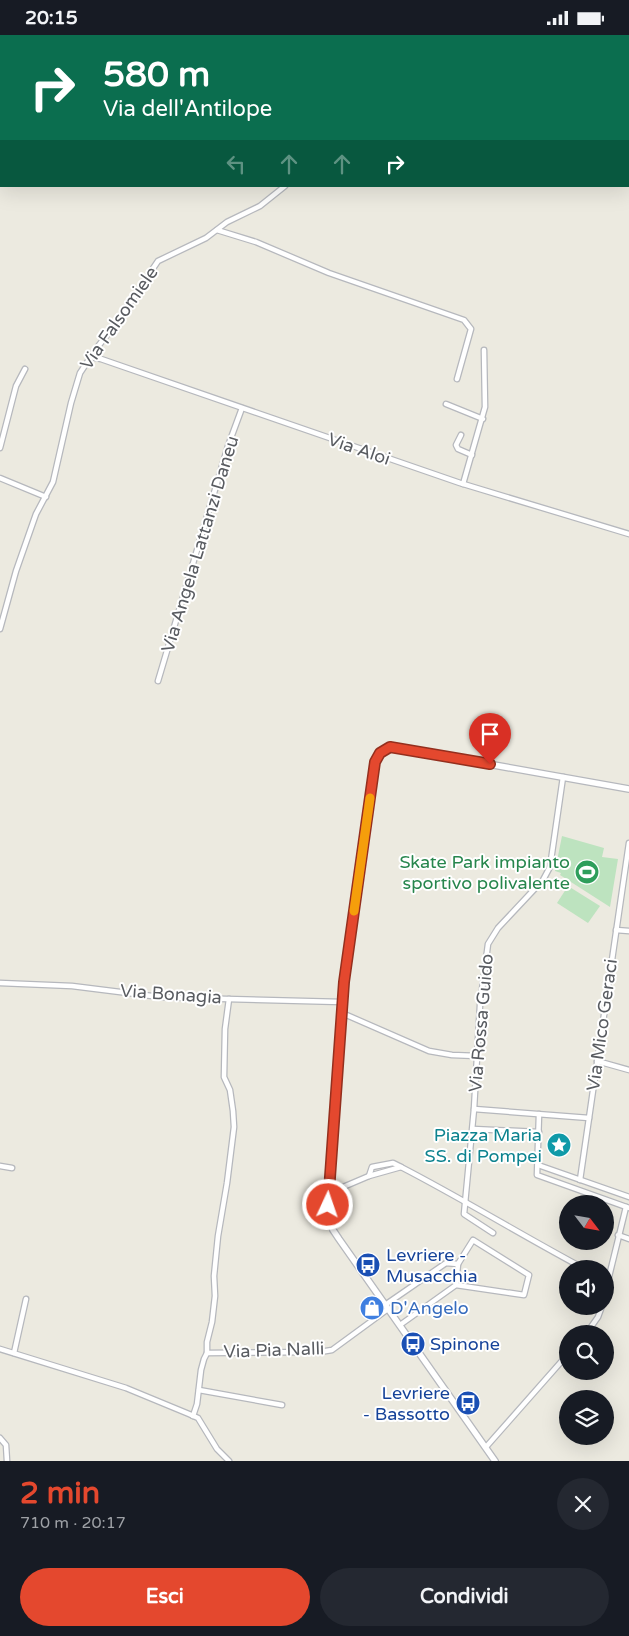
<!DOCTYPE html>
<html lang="it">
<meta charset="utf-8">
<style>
:root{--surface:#171b24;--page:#242831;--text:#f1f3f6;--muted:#9ea1a6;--accent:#e4482e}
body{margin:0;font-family:"Varela Round",sans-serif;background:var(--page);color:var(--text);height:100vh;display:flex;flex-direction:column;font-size:19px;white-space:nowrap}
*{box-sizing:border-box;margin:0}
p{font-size:16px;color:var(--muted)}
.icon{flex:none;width:28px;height:28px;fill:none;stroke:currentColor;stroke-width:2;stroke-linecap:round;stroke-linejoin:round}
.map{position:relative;height:1426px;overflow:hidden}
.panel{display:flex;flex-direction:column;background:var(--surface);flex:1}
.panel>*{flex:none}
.guide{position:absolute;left:0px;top:0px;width:630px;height:152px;box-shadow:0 5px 20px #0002;background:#0b6e4f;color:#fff;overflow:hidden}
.needle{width:32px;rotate:121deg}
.fabs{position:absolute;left:559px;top:1160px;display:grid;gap:10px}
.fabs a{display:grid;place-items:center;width:55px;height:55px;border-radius:50%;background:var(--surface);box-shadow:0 5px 20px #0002;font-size:25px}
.pin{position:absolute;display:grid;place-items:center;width:42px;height:42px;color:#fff;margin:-51px -21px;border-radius:50% 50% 50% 0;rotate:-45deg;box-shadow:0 0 5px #0007}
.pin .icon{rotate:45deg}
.me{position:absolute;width:55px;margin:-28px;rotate:3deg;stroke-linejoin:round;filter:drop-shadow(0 0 4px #0008)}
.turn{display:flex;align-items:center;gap:18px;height:105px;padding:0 20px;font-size:22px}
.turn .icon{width:65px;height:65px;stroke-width:2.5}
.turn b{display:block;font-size:35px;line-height:42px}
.lanes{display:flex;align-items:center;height:48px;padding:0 20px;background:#0003;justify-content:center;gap:25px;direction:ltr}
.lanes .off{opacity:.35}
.round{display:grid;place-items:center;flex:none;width:52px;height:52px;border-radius:26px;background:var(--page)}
.summary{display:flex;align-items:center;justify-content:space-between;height:85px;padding:0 20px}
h1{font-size:30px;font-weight:700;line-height:38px;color:var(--accent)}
.button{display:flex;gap:10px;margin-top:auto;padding:10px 20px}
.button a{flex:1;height:58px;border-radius:30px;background:var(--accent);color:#fff;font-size:20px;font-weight:700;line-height:58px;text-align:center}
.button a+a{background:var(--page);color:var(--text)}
.status{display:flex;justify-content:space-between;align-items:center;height:35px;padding:0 25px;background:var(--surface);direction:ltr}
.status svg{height:14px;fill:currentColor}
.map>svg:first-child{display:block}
.pitch{fill:#bde3bf}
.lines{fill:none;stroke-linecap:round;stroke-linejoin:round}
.minor-casing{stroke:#b6b8bd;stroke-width:7}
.tertiary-casing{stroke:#b6b8bd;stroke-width:8}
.minor{stroke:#fff;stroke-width:4.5}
.tertiary{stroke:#fff;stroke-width:5.5}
.route-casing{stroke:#942f1e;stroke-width:12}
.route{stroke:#e4482e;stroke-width:9}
.slow{stroke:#f59e0b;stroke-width:9}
.labels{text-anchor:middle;stroke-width:4;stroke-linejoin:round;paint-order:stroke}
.street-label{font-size:18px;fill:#595c61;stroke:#fff}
.leisure-label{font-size:18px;fill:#27864d;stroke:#fff;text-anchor:end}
.culture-label{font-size:18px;fill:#0d838f;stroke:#fff;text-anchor:end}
.transit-label{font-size:18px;fill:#164399;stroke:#fff;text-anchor:start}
.shop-label{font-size:18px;fill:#366cbe;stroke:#fff;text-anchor:start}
</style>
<div class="status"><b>20:15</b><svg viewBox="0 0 49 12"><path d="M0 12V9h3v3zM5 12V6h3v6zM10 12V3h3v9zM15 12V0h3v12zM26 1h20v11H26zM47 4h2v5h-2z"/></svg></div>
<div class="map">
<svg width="629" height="1426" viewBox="0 0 629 1426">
<rect width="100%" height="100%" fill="#eceae0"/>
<!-- pitch -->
<g class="pitch">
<polygon points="562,801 604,813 602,822 618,824 610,872 560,840 561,838 555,836"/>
<polygon points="568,851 600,871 588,888 557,868"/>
</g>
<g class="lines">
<defs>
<g id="minor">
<polyline points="365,1 367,0"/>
<polyline points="217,195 256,207 329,238 464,285 471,294 457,344"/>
<polyline points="91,322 101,324 460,448 629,499"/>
<polyline points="446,369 483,384"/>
<polyline points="461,400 456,410 458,414 472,420"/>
<polyline points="0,413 16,351 25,334"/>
<polyline points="0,443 46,462"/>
<polyline points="463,449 485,372 484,315"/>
<polyline points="0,594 16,536 36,479 53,447 71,368 80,338 96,314 117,287 158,226 206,203 227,187 260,171 285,151"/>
<polyline points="158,646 228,411 242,373"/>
<polyline points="616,895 629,896"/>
<polyline points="0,948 72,951 160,962 188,963 342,967"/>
<polyline points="342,978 429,1016 452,1020 477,1021"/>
<polyline points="597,1026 629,1035"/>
<polyline points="474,1074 589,1083"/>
<polyline points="539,1079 537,1140 629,1173"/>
<polyline points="473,1094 539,1097"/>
<polyline points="538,1130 629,1162"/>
<polyline points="0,1131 12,1133"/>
<polyline points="369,1141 372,1132 393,1128 401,1132"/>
<polyline points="580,1145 629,808"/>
<path d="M329 1158 369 1141 401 1132C463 1164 523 1201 585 1234"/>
<polyline points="493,1198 464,1179 474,1074 480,970 488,909 498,893 543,845 550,832 563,742"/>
<polyline points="618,1200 629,1204"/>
<polyline points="605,1258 626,1172"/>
<polyline points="385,1270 446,1228 458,1229"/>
<polyline points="400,1290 456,1250 458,1229 473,1205 529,1240 524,1260 456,1250"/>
<polyline points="586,1299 598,1282 602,1271"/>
<polyline points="0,1314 126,1353 189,1379 198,1383 217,1414 229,1426"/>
<polyline points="14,1318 26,1264"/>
<polyline points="207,1318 320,1317 332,1315 388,1274"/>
<polyline points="199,1355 282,1370"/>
<polyline points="193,1381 197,1369 201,1335 204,1324 207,1318 207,1307 212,1287 215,1261 214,1241 218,1201 227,1148 234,1092 233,1076 230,1055 224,1042 225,994 229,964"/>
<polyline points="0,1403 6,1410 7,1426"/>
<polyline points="486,1412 568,1319"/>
</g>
<path id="tertiary" d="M495 1426 339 1204 333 1195 328 1178 344 947 375 727C380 716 386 712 398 713L629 754"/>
</defs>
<!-- minor casing -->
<use href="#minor" class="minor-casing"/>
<!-- tertiary casing -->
<use href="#tertiary" class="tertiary-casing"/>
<!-- minor -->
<use href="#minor" class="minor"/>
<!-- tertiary -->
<use href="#tertiary" class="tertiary"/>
</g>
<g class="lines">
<defs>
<polyline id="route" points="328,1170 344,947 375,727 380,718 390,712 490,729"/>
</defs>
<!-- route casing -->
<use href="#route" class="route-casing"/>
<!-- route -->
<use href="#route" class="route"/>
<!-- slow -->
<polyline class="slow" points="354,876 370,763"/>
</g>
<!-- icons -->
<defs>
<symbol id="stadium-disc" viewBox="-11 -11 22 22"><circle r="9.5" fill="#2e9e5b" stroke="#fff"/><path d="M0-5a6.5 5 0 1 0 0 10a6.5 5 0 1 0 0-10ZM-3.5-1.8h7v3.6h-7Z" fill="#fff"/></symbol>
<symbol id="sight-disc" viewBox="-11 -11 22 22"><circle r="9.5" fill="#0f9aa8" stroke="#fff"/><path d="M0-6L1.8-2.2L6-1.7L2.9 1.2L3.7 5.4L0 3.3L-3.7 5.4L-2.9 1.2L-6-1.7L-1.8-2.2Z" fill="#fff"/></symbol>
<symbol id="bus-disc" viewBox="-11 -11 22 22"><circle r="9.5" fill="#1a4fb4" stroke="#fff"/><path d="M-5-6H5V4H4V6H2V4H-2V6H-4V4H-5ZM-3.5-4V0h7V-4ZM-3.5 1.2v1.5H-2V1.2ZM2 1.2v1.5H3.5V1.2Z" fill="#fff"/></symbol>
<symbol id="shop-disc" viewBox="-11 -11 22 22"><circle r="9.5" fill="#3f7fe0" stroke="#fff"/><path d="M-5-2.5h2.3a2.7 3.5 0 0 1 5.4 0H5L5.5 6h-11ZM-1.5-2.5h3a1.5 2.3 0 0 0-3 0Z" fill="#fff"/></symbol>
</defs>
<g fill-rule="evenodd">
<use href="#stadium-disc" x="573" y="823" width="28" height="28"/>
<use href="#sight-disc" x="545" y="1096" width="28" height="28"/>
<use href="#bus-disc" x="354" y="1216" width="28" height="28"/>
<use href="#shop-disc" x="358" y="1259" width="28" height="28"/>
<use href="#bus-disc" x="399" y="1295" width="28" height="28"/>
<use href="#bus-disc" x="454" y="1354" width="28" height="28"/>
</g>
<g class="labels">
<!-- street labels -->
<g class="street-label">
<text transform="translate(119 283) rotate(-55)" y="6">Via Falsomiele</text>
<text transform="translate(359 414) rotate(19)" y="6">Via Aloi</text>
<text transform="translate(200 509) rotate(-73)" y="6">Via Angela Lattanzi Daneu</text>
<text transform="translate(171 959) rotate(4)" y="6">Via Bonagia</text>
<text transform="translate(481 988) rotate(-85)" y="6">Via Rossa Guido</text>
<text transform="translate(602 990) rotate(-82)" y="6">Via Mico Geraci</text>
<text transform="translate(274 1315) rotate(-2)" y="6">Via Pia Nalli</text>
</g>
<!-- leisure labels -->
<g class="leisure-label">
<text x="570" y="833">Skate Park impianto<tspan x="570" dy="21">sportivo polivalente</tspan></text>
</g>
<!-- culture labels -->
<g class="culture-label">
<text x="542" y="1106">Piazza Maria<tspan x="542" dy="21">SS. di Pompei</tspan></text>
</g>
<!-- transit labels -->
<g class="transit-label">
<text x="386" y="1226">Levriere -<tspan x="386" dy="21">Musacchia</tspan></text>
<text x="430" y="1315">Spinone</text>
<text x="450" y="1364" text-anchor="end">Levriere<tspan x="450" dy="21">- Bassotto</tspan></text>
</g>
<!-- shop labels -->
<g class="shop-label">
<text x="390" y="1279">D'Angelo</text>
</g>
</g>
</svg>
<div class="fabs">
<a><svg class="needle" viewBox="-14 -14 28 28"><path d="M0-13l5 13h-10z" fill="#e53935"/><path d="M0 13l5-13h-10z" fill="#9ea1a6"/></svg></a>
<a><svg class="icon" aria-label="sound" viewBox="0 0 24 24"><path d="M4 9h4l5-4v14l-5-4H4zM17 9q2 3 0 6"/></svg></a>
<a><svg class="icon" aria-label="search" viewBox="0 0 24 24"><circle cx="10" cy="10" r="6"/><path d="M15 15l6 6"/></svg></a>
<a><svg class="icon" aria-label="layers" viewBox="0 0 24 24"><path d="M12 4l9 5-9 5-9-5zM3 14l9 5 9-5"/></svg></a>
</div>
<div class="pin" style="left:490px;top:729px;background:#d93025"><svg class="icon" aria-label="arrive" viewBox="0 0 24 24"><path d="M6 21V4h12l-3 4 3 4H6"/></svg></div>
<svg class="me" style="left:328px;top:1170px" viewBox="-20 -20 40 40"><circle r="17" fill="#e4482e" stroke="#fff" stroke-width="3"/><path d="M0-11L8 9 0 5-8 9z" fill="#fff"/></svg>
<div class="guide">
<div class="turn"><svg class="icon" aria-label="right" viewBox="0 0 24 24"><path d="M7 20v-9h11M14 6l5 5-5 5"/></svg><div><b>580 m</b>Via dell'Antilope</div></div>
<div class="lanes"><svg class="icon off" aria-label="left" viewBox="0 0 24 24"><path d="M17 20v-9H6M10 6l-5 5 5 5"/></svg><svg class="icon off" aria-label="ahead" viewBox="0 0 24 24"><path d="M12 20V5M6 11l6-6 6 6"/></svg><svg class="icon off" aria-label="ahead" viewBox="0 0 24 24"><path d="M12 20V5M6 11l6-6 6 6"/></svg><svg class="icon" aria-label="right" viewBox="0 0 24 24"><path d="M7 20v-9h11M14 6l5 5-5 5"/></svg></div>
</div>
</div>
<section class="panel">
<div class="summary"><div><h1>2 min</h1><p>710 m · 20:17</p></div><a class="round"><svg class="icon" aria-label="close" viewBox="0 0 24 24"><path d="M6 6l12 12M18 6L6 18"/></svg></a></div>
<div class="button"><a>Esci</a><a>Condividi</a></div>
</section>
